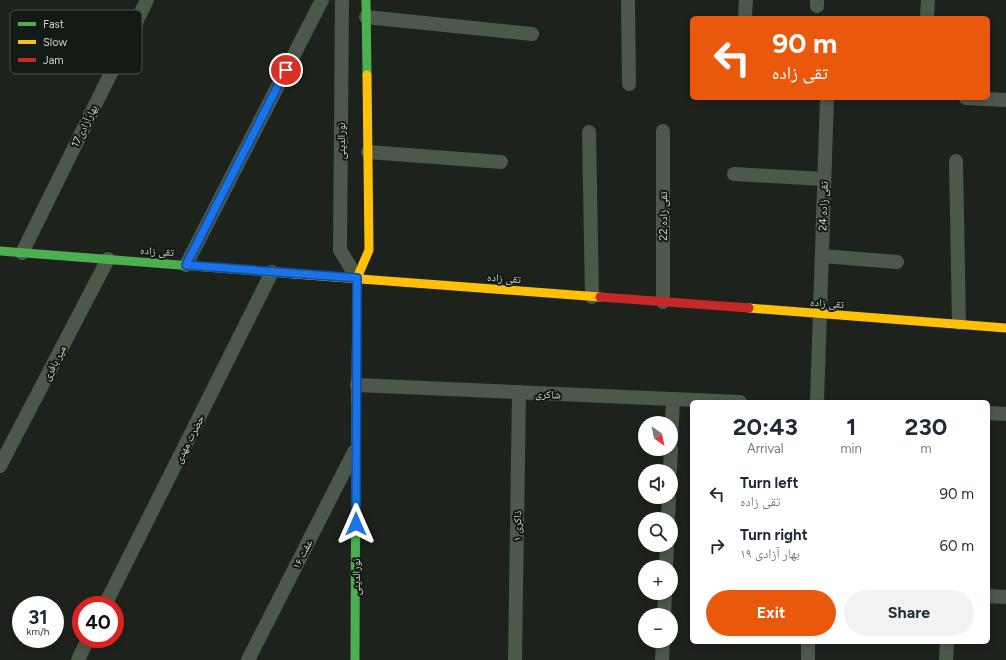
<!DOCTYPE html>
<meta charset="utf-8">
<style>
:root{--surface:#fff;--page:#f2f2f3;--text:#1f2937;--muted:#747a83;--accent:#ea580c}
body{margin:0;font-family:Figtree,"Noto Naskh Arabic",sans-serif;background:var(--page);color:var(--text);height:100vh;display:flex;flex-direction:column;font-size:15px;white-space:nowrap}
*{box-sizing:border-box;margin:0}
p{font-size:13px;color:var(--muted)}
.icon{flex:none;width:22px;height:22px;fill:none;stroke:currentColor;stroke-width:2;stroke-linecap:round;stroke-linejoin:round}
.map{position:relative;flex:1;overflow:hidden}
.side{position:absolute;left:690px;top:400px;width:300px;height:244px;display:flex;flex-direction:column;background:var(--surface);border-radius:6px;box-shadow:0 2px 6px #0003}
.side>*{flex:none}
.top-card{position:absolute;left:690px;top:16px;width:300px;height:84px;border-radius:6px;box-shadow:0 2px 6px #0003;background:#ea580c;color:#fff;overflow:hidden}
.needle{width:26px;rotate:147deg}
.controls{position:absolute;left:638px;top:416px;display:grid;gap:8px}
.controls a{display:grid;place-items:center;width:40px;height:40px;border-radius:50%;background:var(--surface);box-shadow:0 2px 6px #0003;font-size:20px}
.speed{position:absolute;left:12px;top:596px;display:flex;gap:8px;font-size:20px;font-weight:700;text-align:center}
.speed>*{display:grid;place-content:center;width:52px;height:52px;border-radius:50%;background:var(--surface);box-shadow:0 2px 6px #0003;line-height:1}
.speed small{font-size:10px;font-weight:400}
.speed .limit{border:6px solid #d22;background:#fff;color:#111}
.pin{position:absolute;display:grid;place-items:center;width:34px;height:34px;color:#fff;margin:-17px;border:2px solid #fff;border-radius:50%;box-shadow:0 1px 4px #0007}
.me{position:absolute;width:44px;margin:-22px;rotate:0deg;stroke-linejoin:round;filter:drop-shadow(0 0 3px #0008)}
.turn{display:flex;align-items:center;gap:14px;height:84px;padding:0 16px;font-size:18px}
.turn .icon{width:52px;height:52px;stroke-width:2.5}
.turn b{display:block;font-size:28px;line-height:34px}
.eta{display:flex;justify-content:space-evenly;align-items:center;height:68px;text-align:center}
.eta b{font-size:24px;font-weight:700;line-height:28px}
.primary-button{display:flex;gap:8px;margin-top:auto;padding:8px 16px}
.primary-button a{flex:1;height:46px;border-radius:24px;background:var(--accent);color:#fff;font-size:16px;font-weight:700;line-height:46px;text-align:center}
.primary-button a+a{background:var(--page);color:var(--text)}
ul{padding:0;list-style:none}
li{display:flex;align-items:center;gap:12px;height:52px;padding:0 16px}
li div{flex:1}
li b{display:block;font-size:15px}
li em{font-style:normal}
.map>svg:first-child{display:block}
.lines{fill:none;stroke-linecap:round;stroke-linejoin:round}
.street{stroke:#4b584b;stroke-width:14}
.fast{stroke:#4caf50;stroke-width:9}
.slow{stroke:#ffc107;stroke-width:9}
.jam{stroke:#c62828;stroke-width:9}
.route-casing{stroke:#114b97;stroke-width:10}
.route{stroke:#1a73e8;stroke-width:7}
.labels{text-anchor:middle;stroke-width:4;stroke-linejoin:round;paint-order:stroke}
.street-label{font-size:11px;fill:#d0d4cf;stroke:#131a13}
.key{fill:#131a13;stroke:#4c524b;stroke-width:1}
.key-label{font-size:11px;fill:#d0d4cf}
</style>
<div class="map">
<svg width="1006" height="660" viewBox="0 0 1006 660">
<rect width="100%" height="100%" fill="#1d221d"/>
<g class="lines">
<!-- street -->
<g class="street">
<polyline points="342,0 340,250 357,278"/>
<polyline points="628,0 629,84"/>
<polyline points="817,6 817,0"/>
<polyline points="366,17 532,34"/>
<polyline points="745,18 746,0"/>
<polyline points="927,18 928,0"/>
<polyline points="966,98 1005,100"/>
<polyline points="663,131 663,302"/>
<polyline points="589,132 592,297"/>
<polyline points="368,152 501,162"/>
<polyline points="956,161 959,323"/>
<polyline points="734,174 824,179"/>
<polyline points="22,253 147,0"/>
<polyline points="822,256 897,262"/>
<polyline points="186,265 322,0"/>
<polyline points="357,385 740,402"/>
<polyline points="817,402 827,98"/>
<polyline points="988,413 1006,414"/>
<polyline points="671,442 673,399"/>
<polyline points="0,466 108,259"/>
<polyline points="670,471 671,449"/>
<polyline points="668,519 669,497"/>
<polyline points="666,567 667,545"/>
<polyline points="988,596 1006,597"/>
<polyline points="105,605 272,272"/>
<polyline points="664,615 665,593"/>
<polyline points="78,660 88,639"/>
<polyline points="248,660 354,452"/>
<polyline points="515,660 519,392"/>
<polyline points="662,660 663,641"/>
<polyline points="808,660 808,642"/>
<polyline points="946,660 947,642"/>
</g>
<!-- fast -->
<g class="fast">
<polyline points="366,0 367,75"/>
<polyline points="0,251 294,274"/>
<polyline points="355,660 356,400"/>
</g>
<!-- slow -->
<g class="slow">
<polyline points="294,274 600,297"/>
<polyline points="749,308 1006,328"/>
<polyline points="356,400 357,278 369,250 367,75"/>
</g>
<!-- jam -->
<polyline class="jam" points="600,297 749,308"/>
</g>
<g class="lines">
<defs>
<polyline id="route" points="286,70 186,265 357,278 356,524"/>
</defs>
<!-- route casing -->
<use href="#route" class="route-casing"/>
<!-- route -->
<use href="#route" class="route"/>
</g>
<g class="labels">
<!-- street labels -->
<g class="street-label">
<text transform="translate(84 126) rotate(-64)" y="4">بهارآزادی17</text>
<text transform="translate(341 141) rotate(-90)" y="4">نورالدینی</text>
<text transform="translate(823 206) rotate(-88)" y="4">تقی زاده 24</text>
<text transform="translate(663 216) rotate(-90)" y="4">تقی زاده 22</text>
<text transform="translate(157 251) rotate(4)" y="4">تقی زاده</text>
<text transform="translate(504 278) rotate(4)" y="4">تقی زاده</text>
<text transform="translate(827 303) rotate(4)" y="4">تقی زاده</text>
<text transform="translate(54 363) rotate(-62)" y="4">میر بافری</text>
<text transform="translate(548 394) rotate(3)" y="4">شاکری</text>
<text transform="translate(189 439) rotate(-63)" y="4">حضرت مهدی</text>
<text transform="translate(517 526) rotate(-89)" y="4">ذاکری ۱</text>
<text transform="translate(302 554) rotate(-63)" y="4">عفت ۱۶</text>
<text transform="translate(356 577) rotate(-90)" y="4">نورالدینی</text>
</g>
</g>
<!-- legend -->
<rect x="10" y="10" width="132" height="64" rx="6" class="key"/>
<rect x="18" y="22" width="18" height="4" fill="#4caf50"/>
<rect x="18" y="40" width="18" height="4" fill="#ffc107"/>
<rect x="18" y="58" width="18" height="4" fill="#c62828"/>
<g class="key-label">
<text x="43" y="28">Fast</text>
<text x="43" y="46">Slow</text>
<text x="43" y="64">Jam</text>
</g>
</svg>
<div class="controls">
<a><svg class="needle" viewBox="-14 -14 28 28"><path d="M0-13l5 13h-10z" fill="#e53935"/><path d="M0 13l5-13h-10z" fill="#747a83"/></svg></a>
<a><svg class="icon" aria-label="sound" viewBox="0 0 24 24"><path d="M4 9h4l5-4v14l-5-4H4zM17 9q2 3 0 6"/></svg></a>
<a><svg class="icon" aria-label="search" viewBox="0 0 24 24"><circle cx="10" cy="10" r="6"/><path d="M15 15l6 6"/></svg></a>
<a>+</a>
<a>−</a>
</div>
<div class="speed"><div>31<small>km/h</small></div><div class="limit">40</div></div>
<div class="pin" style="left:286px;top:70px;background:#d93025"><svg class="icon" aria-label="arrive" viewBox="0 0 24 24"><path d="M6 21V4h12l-3 4 3 4H6"/></svg></div>
<svg class="me" style="left:356px;top:524px" viewBox="-20 -20 40 40"><path d="M0-17L14 15 0 8-14 15z" fill="#1a73e8" stroke="#fff" stroke-width="4"/></svg>
<div class="top-card">
<div class="turn"><svg class="icon" aria-label="left" viewBox="0 0 24 24"><path d="M17 20v-9H6M10 6l-5 5 5 5"/></svg><div><b>90 m</b>تقی زاده</div></div>
</div>
<section class="side">
<div class="eta">
<div><b>20:43</b><p>Arrival</p></div>
<div><b>1</b><p>min</p></div>
<div><b>230</b><p>m</p></div>
</div>
<ul>
<li><svg class="icon" aria-label="left" viewBox="0 0 24 24"><path d="M17 20v-9H6M10 6l-5 5 5 5"/></svg><div><b>Turn left</b><p>تقی زاده</p></div><em>90 m</em></li>
<li><svg class="icon" aria-label="right" viewBox="0 0 24 24"><path d="M7 20v-9h11M14 6l5 5-5 5"/></svg><div><b>Turn right</b><p>بهار آزادی ۱۹</p></div><em>60 m</em></li>
</ul>
<div class="primary-button"><a>Exit</a><a>Share</a></div>
</section>
</div>
